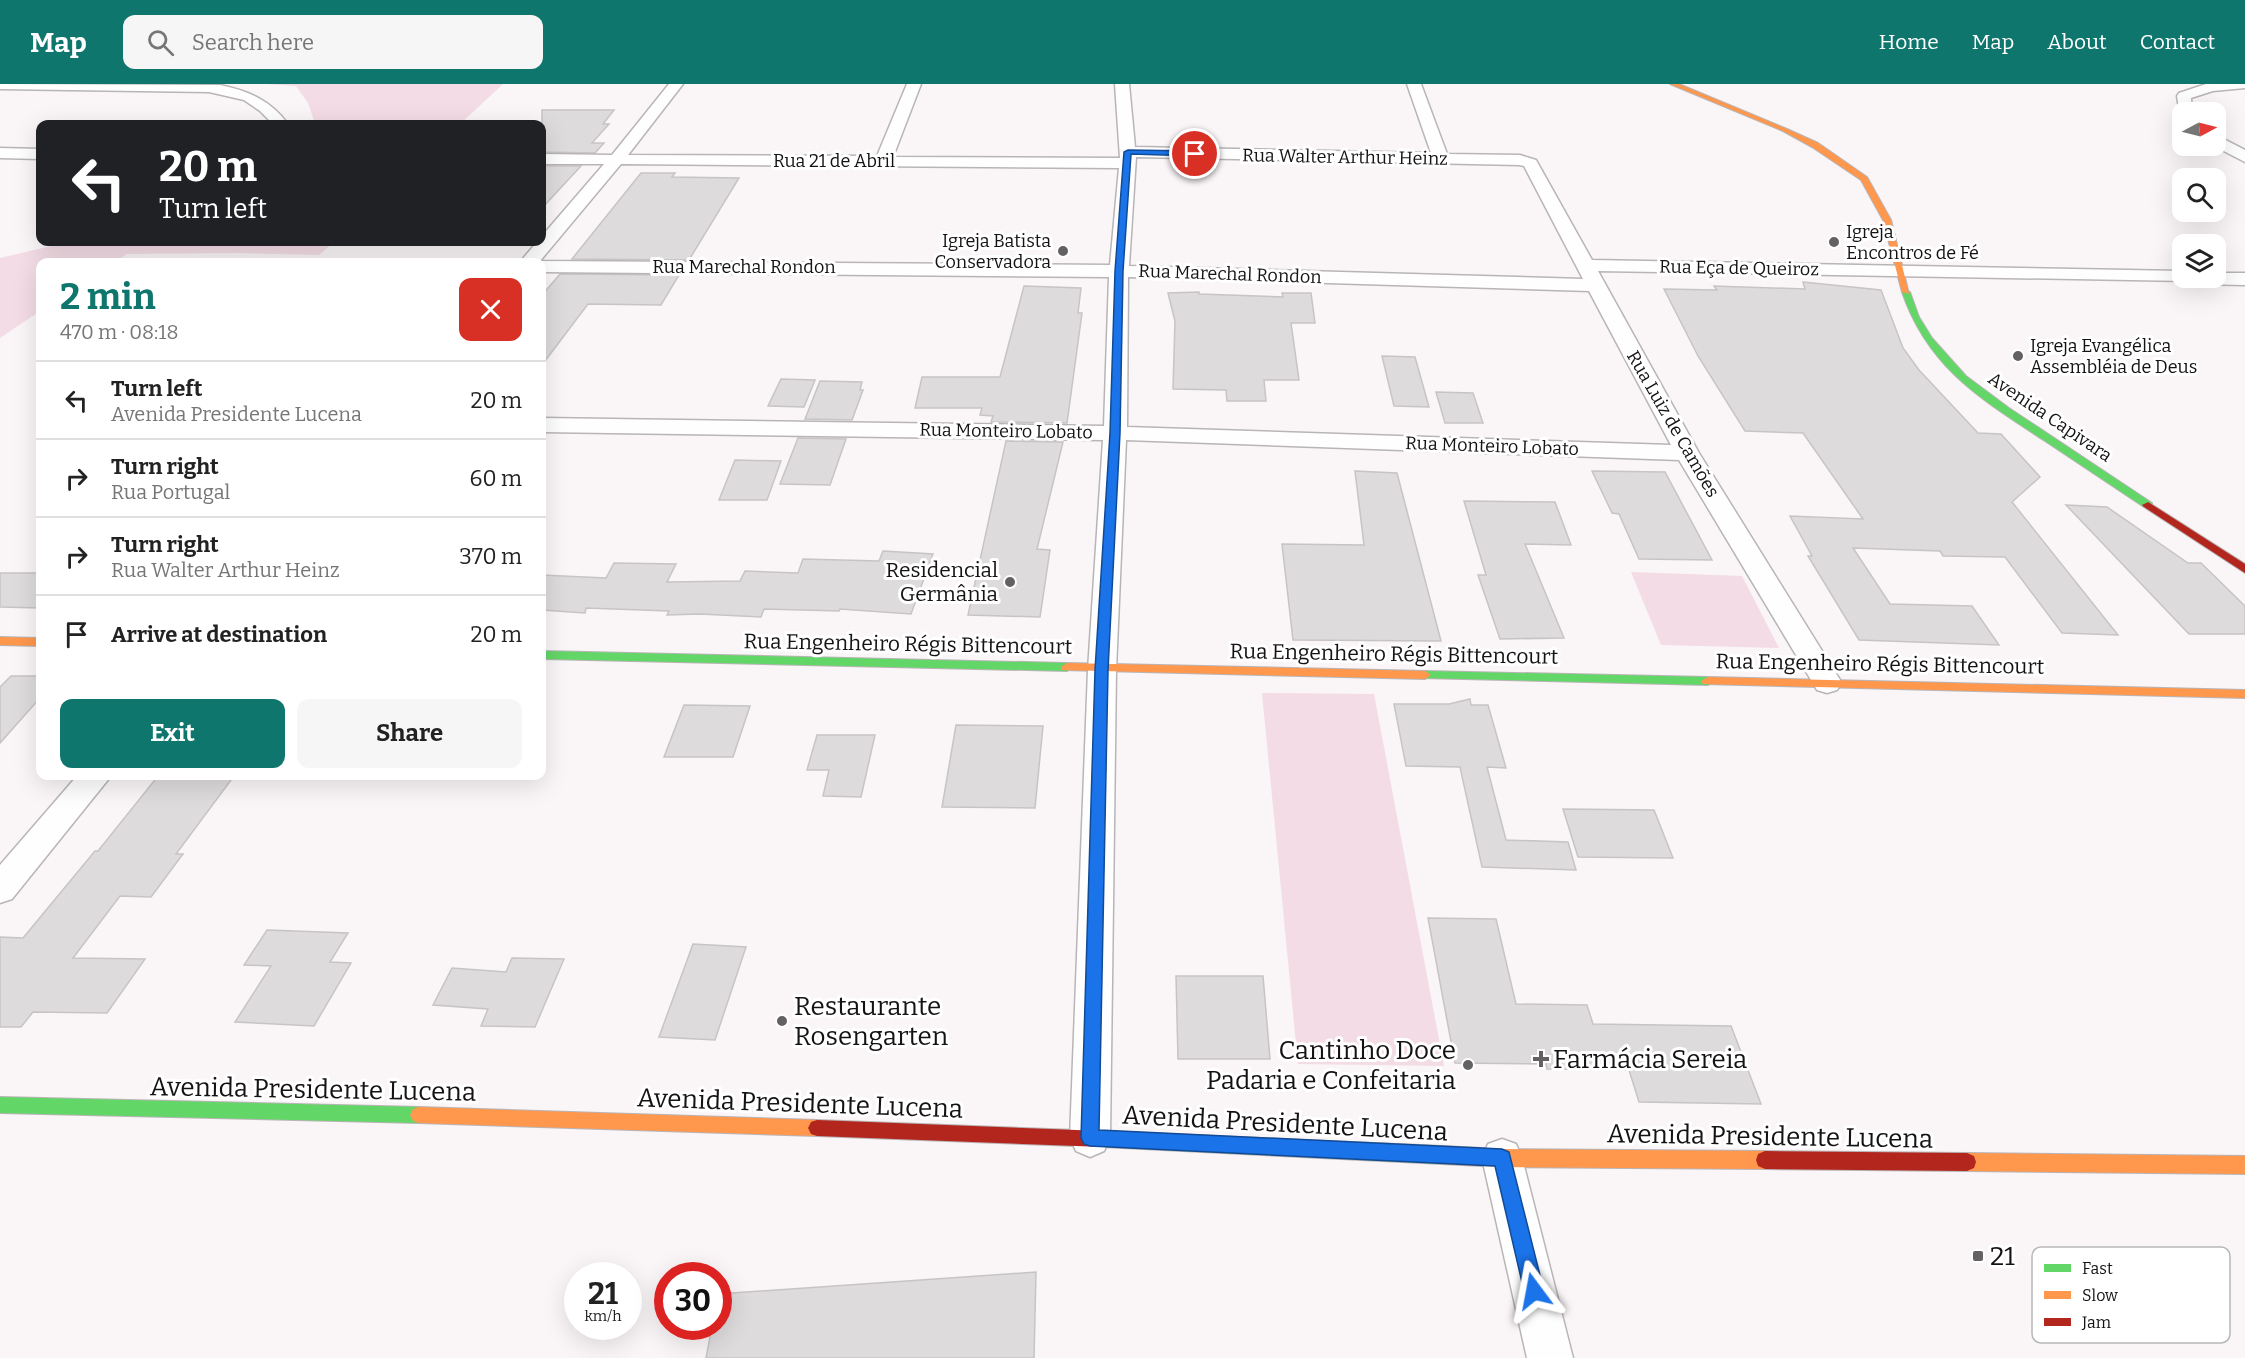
<!DOCTYPE html>
<meta charset="utf-8">
<style>
:root{--surface:#fff;--page:#f6f6f6;--text:#222;--muted:#767676;--line:#e0e0e0;--accent:#0f766e}
body{margin:0;font-family:Bitter,serif;background:var(--page);color:var(--text);height:100vh;display:flex;flex-direction:column;font-size:22px;white-space:nowrap}
*{box-sizing:border-box;margin:0}
p{font-size:20px;color:var(--muted)}
.icon{flex:none;width:33px;height:33px;fill:none;stroke:currentColor;stroke-width:2;stroke-linecap:round;stroke-linejoin:round}
.map{position:relative;flex:1;overflow:hidden}
.panel{position:absolute;left:36px;top:174px;width:510px;height:522px;display:flex;flex-direction:column;background:var(--surface);border-radius:12px;box-shadow:0 6px 24px #0002}
.panel>*{flex:none}
.top-card{position:absolute;left:36px;top:36px;width:510px;height:126px;border-radius:12px;box-shadow:0 6px 24px #0002;background:#202124;color:#fff;overflow:hidden}
.needle{width:39px;rotate:83deg}
.buttons{position:absolute;left:2172px;top:18px;display:grid;gap:12px}
.buttons a{display:grid;place-items:center;width:54px;height:54px;border-radius:12px;background:var(--surface);box-shadow:0 6px 24px #0002;font-size:30px}
.speed{position:absolute;left:564px;top:1178px;display:flex;gap:12px;font-size:30px;font-weight:700;text-align:center}
.speed>*{display:grid;place-content:center;width:78px;height:78px;border-radius:50%;background:var(--surface);box-shadow:0 6px 24px #0002;line-height:1}
.speed small{font-size:15px;font-weight:400}
.speed .limit{border:9px solid #d22;background:#fff;color:#111}
.pin{position:absolute;display:grid;place-items:center;width:51px;height:51px;color:#fff;margin:-26px;border:3px solid #fff;border-radius:50%;box-shadow:0 2px 6px #0007}
.me{position:absolute;width:66px;margin:-33px;rotate:347deg;stroke-linejoin:round;filter:drop-shadow(0 0 4px #0008)}
.turn{display:flex;align-items:center;gap:21px;height:126px;padding:0 24px;font-size:27px}
.turn .icon{width:78px;height:78px;stroke-width:2.5}
.turn b{display:block;font-size:42px;line-height:51px}
.round{display:grid;place-items:center;flex:none;width:63px;height:63px;border-radius:12px;background:var(--page)}
.overview{display:flex;align-items:center;justify-content:space-between;height:102px;padding:0 24px}
h1{font-size:36px;font-weight:700;line-height:45px;color:var(--accent)}
.action{display:flex;gap:12px;margin-top:auto;padding:12px 24px}
.action a{flex:1;height:69px;border-radius:12px;background:var(--accent);color:#fff;font-size:24px;font-weight:700;line-height:69px;text-align:center}
.action a+a{background:var(--page);color:var(--text)}
ul{padding:0;list-style:none}
li{display:flex;align-items:center;gap:18px;height:78px;padding:0 24px;border-top:2px solid var(--line)}
li div{flex:1}
li b{display:block;font-size:22px}
li em{font-style:normal}
header{display:flex;align-items:center;gap:36px;box-sizing:border-box;height:84px;padding:0 30px;background:var(--accent);color:#fff}
header strong{font-size:28px}
nav{display:flex;gap:33px;margin-inline-start:auto;font-size:21px}
.search{width:420px;height:54px;background:var(--page);display:flex;align-items:center;gap:15px;box-sizing:border-box;padding:0 21px;border-radius:12px;color:var(--muted);font-size:22px}
.map>svg:first-child{display:block}
.green{fill:#f3dce5}
.building{fill:#dedbdd;stroke:#c7c4c6;stroke-width:1.5}
.lines{fill:none;stroke-linecap:round;stroke-linejoin:round}
.street-casing{stroke:#b9b5b6;stroke-width:3}
.fast-casing{stroke:#b9b5b6;stroke-width:2}
.slow-casing{stroke:#b9b5b6;stroke-width:2}
.jam-casing{stroke:#b9b5b6;stroke-width:2}
.street{fill:#fefefe;fill-rule:evenodd}
.fast{fill:#63d668;fill-rule:evenodd}
.slow{fill:#ff974d;fill-rule:evenodd}
.jam{fill:#b3261e;fill-rule:evenodd}
.route{fill:#1a73e8;stroke:#114b97;stroke-width:1.5}
.poi-dot{fill:#646163;stroke:#fff;stroke-width:2}
.labels{text-anchor:middle;stroke-width:6;stroke-linejoin:round;paint-order:stroke}
.far-street-label{font-size:18px;fill:#141213;stroke:#fff}
.far-poi-label{font-size:18px;fill:#141213;stroke:#fff;text-anchor:start}
.poi-label{font-size:21px;fill:#141213;stroke:#fff;text-anchor:end}
.street-label{font-size:21px;fill:#141213;stroke:#fff}
.near-poi-label{font-size:26px;fill:#141213;stroke:#fff;text-anchor:start}
.near-street-label{font-size:26px;fill:#141213;stroke:#fff}
.key{fill:#fff;stroke:#b8b8b8;stroke-width:1.5}
.key-label{font-size:16px;fill:#141213}
</style>
<header>
<strong>Map</strong>
<div class="search"><svg class="icon" aria-label="search" viewBox="0 0 24 24"><circle cx="10" cy="10" r="6"/><path d="M15 15l6 6"/></svg>Search here</div>
<nav><a>Home</a><a>Map</a><a>About</a><a>Contact</a></nav>
</header>
<div class="map">
<svg width="2245" height="1274" viewBox="0 0 2245 1274">
<rect width="100%" height="100%" fill="#faf5f7"/>
<!-- green -->
<g class="green">
<polygon points="266,0 503,0 460,40 312,40 315,39 308,19 296,2"/>
<polygon points="68,158 334,158 319,171 239,169 127,170 114,178 40,178 40,227 0,254 0,174"/>
<polygon points="1631,488 1742,492 1779,564 1661,561"/>
<polygon points="1262,609 1374,610 1444,982 1298,980"/>
</g>
<!-- building -->
<g class="building">
<polygon points="542,26 614,26 603,40 609,40 592,59 604,59 595,69 542,68"/>
<polygon points="542,82 581,82 542,124"/>
<polygon points="641,89 675,89 672,93 739,94 689,176 572,175"/>
<polygon points="560,190 679,191 661,221 588,220 542,281 542,211"/>
<polygon points="1803,198 1881,206 1903,264 1919,286 1978,349 2001,350 2040,393 2012,418 2118,551 2062,549 2005,473 1943,472 1940,467 1853,464 1890,520 1972,522 1999,561 1859,556 1808,472 1812,472 1790,432 1863,435 1803,349 1745,347 1698,272 1664,205 1717,206 1714,202 1805,205"/>
<polygon points="1024,202 1081,204 1078,229 1082,229 1067,339 991,338 993,332 980,331 982,324 915,324 922,293 1000,293"/>
<polygon points="1199,208 1199,210 1283,213 1282,209 1311,209 1315,239 1291,239 1299,296 1264,296 1266,317 1227,317 1226,306 1173,305 1175,237 1168,209"/>
<polygon points="1382,272 1415,273 1429,323 1394,322"/>
<polygon points="781,295 815,296 804,323 768,322"/>
<polygon points="820,297 862,298 860,306 863,306 852,336 805,335"/>
<polygon points="1436,308 1473,309 1483,339 1445,339"/>
<polygon points="798,354 846,355 830,401 780,400"/>
<polygon points="1006,357 1063,358 1037,465 1050,466 1040,533 968,531"/>
<polygon points="735,376 781,377 767,416 719,416"/>
<polygon points="1355,387 1397,389 1441,557 1293,556 1282,460 1364,461"/>
<polygon points="1592,387 1665,388 1712,476 1639,475 1619,430 1612,429"/>
<polygon points="1464,417 1555,418 1571,461 1525,460 1564,554 1500,555 1478,491 1486,491"/>
<polygon points="2066,421 2107,423 2188,479 2201,479 2245,522 2245,550 2189,550"/>
<polygon points="883,467 933,470 911,530 840,525 839,527 764,525 761,533 700,530 667,531 669,527 586,524 585,529 542,526 542,491 606,494 614,479 676,480 667,498 740,497 745,487 798,489 803,475 879,477"/>
<polygon points="0,489 40,489 40,524 0,523"/>
<polygon points="11,592 40,592 40,614 0,659 0,603"/>
<polygon points="1470,615 1471,621 1488,621 1506,684 1487,683 1506,756 1568,758 1576,786 1482,783 1460,683 1406,682 1394,620 1449,620"/>
<polygon points="684,621 750,622 733,673 664,673"/>
<polygon points="956,641 1043,642 1035,724 942,723"/>
<polygon points="817,651 875,651 861,713 823,712 829,686 807,686"/>
<polygon points="158,692 234,692 176,770 183,770 151,813 120,812 73,874 145,875 107,929 33,928 21,943 0,943 0,853 23,854 95,767 98,767"/>
<polygon points="1563,725 1654,726 1673,774 1578,773"/>
<polygon points="1428,834 1496,835 1516,920 1587,921 1593,940 1731,942 1761,1020 1639,1018 1629,986 1547,985 1546,980 1455,979"/>
<polygon points="267,846 348,849 330,878 351,879 314,942 235,938 271,882 244,881"/>
<polygon points="693,860 746,863 715,956 659,953"/>
<polygon points="512,874 564,875 535,943 481,942 488,925 433,921 452,884 506,888"/>
<polygon points="1176,892 1263,892 1270,975 1178,975"/>
<polygon points="1036,1188 1034,1274 706,1274 712,1242 718,1242 718,1210"/>
</g>
<g class="lines">
<defs>
<g id="street">
<path d="M0 0 220 1C249 7 270 16 288 40H273L260 27 244 16 209 8 0 5Z"/>
<path d="M669 0H683L628 71 877 72 907 0H921L893 73 1120 74 1115 0H1129L1135 63 1431 69 1407 0H1421L1447 70 1520 71 1536 76 1592 176 2182 187V194H2216V189H2245V201L2194 200 2187 197 1598 187 1699 369 1842 599 1837 606 1827 609 1817 606 1679 376 1126 356 1116 586 1110 1054 1104 1067 1090 1073 1076 1067 1070 1054 1088 586 1103 356 542 348V334L1104 342 1109 193 542 188V178H520L537 158H542V152L604 80H542V70L612 71ZM1136 73 1519 81 1524 82 1583 195 1129 182ZM621 80 1119 84 1110 181 540 177ZM1128 193 1589 207 1671 361 1127 343Z"/>
<polygon points="2206,0 2245,0 2245,4 2213,7 2191,14 2192,28 2182,28 2182,32 2180,31 2177,12 2179,9"/>
<polygon points="2216,51 2245,66 2245,78 2214,62"/>
<polygon points="0,64 40,65 40,75 0,74"/>
<polygon points="77,692 111,692 12,815 0,819 0,781"/>
<polygon points="1502,1055 1516,1060 1522,1074 1573,1274 1527,1274 1482,1074 1488,1060"/>
</g>
<g id="fast">
<path d="M1903 206 1910 208 1919 233 1932 254 1966 292 2009 324 2152 419V423H2144C2111 401 2078 379 2045 357 1981 315 1928 284 1902 208Z"/>
<polygon points="542,567 1067,579 1073,583 1067,587 542,575"/>
<polygon points="1425,587 1708,593 1715,597 1708,601 1420,594 1419,591"/>
<polygon points="0,1013 419,1023 425,1025 428,1031 425,1037 419,1039 0,1029"/>
<polygon points="1103,1047 1442,1062 1448,1065 1451,1071 1448,1077 1442,1080 1103,1063 1097,1061 1094,1055 1097,1049"/>
</g>
<g id="slow">
<polygon points="1670,0 1679,0 1787,45 1818,59 1867,93 1891,136 1909,210 1902,208 1883,136 1861,96 1812,63 1783,47"/>
<polygon points="0,553 40,554 40,562 0,561"/>
<polygon points="1067,579 1425,587 1431,591 1425,595 1062,586 1061,583"/>
<polygon points="1708,593 2245,606 2245,614 1703,600 1701,597"/>
<polygon points="419,1023 817,1036 823,1038 826,1044 823,1050 817,1052 419,1039 413,1037 410,1031 413,1025"/>
<polygon points="1442,1062 1502,1065 1765,1067 1772,1070 1774,1076 1772,1082 1765,1085 1502,1083 1442,1080 1436,1077 1433,1071 1436,1065"/>
<polygon points="1967,1069 2245,1072 2245,1090 1967,1087 1960,1084 1958,1078 1960,1072"/>
</g>
<g id="jam">
<polygon points="2148,418 2245,480 2245,489 2144,423 2142,421"/>
<polygon points="817,1036 1103,1047 1109,1049 1112,1055 1109,1061 1103,1063 817,1052 811,1050 808,1044 811,1038"/>
<polygon points="1765,1067 1967,1069 1974,1072 1976,1078 1974,1084 1967,1087 1765,1085 1758,1082 1756,1076 1758,1070"/>
</g>
</defs>
<!-- street casing -->
<use href="#street" class="street-casing"/>
<!-- fast casing -->
<use href="#fast" class="fast-casing"/>
<!-- slow casing -->
<use href="#slow" class="slow-casing"/>
<!-- jam casing -->
<use href="#jam" class="jam-casing"/>
<!-- street -->
<use href="#street" class="street"/>
<!-- fast -->
<use href="#fast" class="fast"/>
<!-- slow -->
<use href="#slow" class="slow"/>
<!-- jam -->
<use href="#jam" class="jam"/>
</g>
<!-- route -->
<polygon class="route" points="1128,66 1195,67 1199,70 1195,72 1131,70 1123,187 1120,349 1108,586 1099,1046 1502,1065 1509,1068 1544,1207 1541,1214 1534,1217 1527,1214 1524,1207 1495,1082 1090,1062 1084,1060 1081,1054 1095,586 1110,349 1115,187 1124,68"/>
<!-- markers -->
<g class="poi-dot">
<circle cx="1834" cy="158" r="6"/>
<circle cx="1063" cy="167" r="6"/>
<circle cx="2018" cy="272" r="6"/>
<circle cx="1010" cy="498" r="6"/>
<circle cx="782" cy="937" r="6"/>
<path d="M1538 966h6v6h6v6h-6v6h-6v-6h-6v-6h6z"/>
<circle cx="1468" cy="981" r="6"/>
<rect x="1972" y="1166" width="12" height="12" rx="3"/>
</g>
<g class="labels">
<!-- far-street labels -->
<g class="far-street-label">
<text transform="translate(1345 73) rotate(1)" y="6">Rua Walter Arthur Heinz</text>
<text x="834" y="83">Rua 21 de Abril</text>
<text x="744" y="189">Rua Marechal Rondon</text>
<text transform="translate(1739 184) rotate(1)" y="6">Rua Eça de Queiroz</text>
<text transform="translate(1230 190) rotate(2)" y="6">Rua Marechal Rondon</text>
<text transform="translate(2050 333) rotate(34)" y="6">Avenida Capivara</text>
<text transform="translate(1673 340) rotate(60)" y="6">Rua Luiz de Camões</text>
<text transform="translate(1006 347) rotate(1)" y="6">Rua Monteiro Lobato</text>
<text transform="translate(1492 362) rotate(2)" y="6">Rua Monteiro Lobato</text>
</g>
<!-- far-poi labels -->
<g class="far-poi-label">
<text x="1846" y="154">Igreja<tspan x="1846" dy="21">Encontros de Fé</tspan></text>
<text x="1051" y="163" text-anchor="end">Igreja Batista<tspan x="1051" dy="21">Conservadora</tspan></text>
<text x="2030" y="268">Igreja Evangélica<tspan x="2030" dy="21">Assembléia de Deus</tspan></text>
</g>
<!-- poi labels -->
<g class="poi-label">
<text x="998" y="493">Residencial<tspan x="998" dy="24">Germânia</tspan></text>
</g>
<!-- street labels -->
<g class="street-label">
<text transform="translate(908 560) rotate(1)" y="7">Rua Engenheiro Régis Bittencourt</text>
<text transform="translate(1394 570) rotate(1)" y="7">Rua Engenheiro Régis Bittencourt</text>
<text transform="translate(1880 580) rotate(1)" y="7">Rua Engenheiro Régis Bittencourt</text>
</g>
<!-- near-poi labels -->
<g class="near-poi-label">
<text x="794" y="931">Restaurante<tspan x="794" dy="30">Rosengarten</tspan></text>
<text x="1456" y="975" text-anchor="end">Cantinho Doce<tspan x="1456" dy="30">Padaria e Confeitaria</tspan></text>
<text x="1553" y="984">Farmácia Sereia</text>
<text x="1990" y="1181">21</text>
</g>
<!-- near-street labels -->
<g class="near-street-label">
<text transform="translate(313 1005) rotate(1)" y="9">Avenida Presidente Lucena</text>
<text transform="translate(800 1019) rotate(2)" y="9">Avenida Presidente Lucena</text>
<text transform="translate(1285 1039) rotate(3)" y="9">Avenida Presidente Lucena</text>
<text transform="translate(1770 1052) rotate(1)" y="9">Avenida Presidente Lucena</text>
</g>
</g>
<!-- legend -->
<rect x="2032" y="1163" width="198" height="96" rx="9" class="key"/>
<rect x="2044" y="1180" width="27" height="8" fill="#63d668"/>
<rect x="2044" y="1207" width="27" height="8" fill="#ff974d"/>
<rect x="2044" y="1234" width="27" height="8" fill="#b3261e"/>
<g class="key-label">
<text x="2082" y="1190">Fast</text>
<text x="2082" y="1217">Slow</text>
<text x="2082" y="1244">Jam</text>
</g>
</svg>
<div class="buttons">
<a><svg class="needle" viewBox="-14 -14 28 28"><path d="M0-13l5 13h-10z" fill="#e53935"/><path d="M0 13l5-13h-10z" fill="#767676"/></svg></a>
<a><svg class="icon" aria-label="search" viewBox="0 0 24 24"><circle cx="10" cy="10" r="6"/><path d="M15 15l6 6"/></svg></a>
<a><svg class="icon" aria-label="layers" viewBox="0 0 24 24"><path d="M12 4l9 5-9 5-9-5zM3 14l9 5 9-5"/></svg></a>
</div>
<div class="speed"><div>21<small>km/h</small></div><div class="limit">30</div></div>
<div class="pin" style="left:1195px;top:70px;background:#d93025"><svg class="icon" aria-label="arrive" viewBox="0 0 24 24"><path d="M6 21V4h12l-3 4 3 4H6"/></svg></div>
<svg class="me" style="left:1534px;top:1207px" viewBox="-20 -20 40 40"><path d="M0-17L14 15 0 8-14 15z" fill="#1a73e8" stroke="#fff" stroke-width="4"/></svg>
<div class="top-card">
<div class="turn"><svg class="icon" aria-label="left" viewBox="0 0 24 24"><path d="M17 20v-9H6M10 6l-5 5 5 5"/></svg><div><b>20 m</b>Turn left</div></div>
</div>
<section class="panel">
<div class="overview"><div><h1>2 min</h1><p>470 m · 08:18</p></div><a class="round" style="background:#d93025;color:#fff"><svg class="icon" aria-label="close" viewBox="0 0 24 24"><path d="M6 6l12 12M18 6L6 18"/></svg></a></div>
<ul>
<li><svg class="icon" aria-label="left" viewBox="0 0 24 24"><path d="M17 20v-9H6M10 6l-5 5 5 5"/></svg><div><b>Turn left</b><p>Avenida Presidente Lucena</p></div><em>20 m</em></li>
<li><svg class="icon" aria-label="right" viewBox="0 0 24 24"><path d="M7 20v-9h11M14 6l5 5-5 5"/></svg><div><b>Turn right</b><p>Rua Portugal</p></div><em>60 m</em></li>
<li><svg class="icon" aria-label="right" viewBox="0 0 24 24"><path d="M7 20v-9h11M14 6l5 5-5 5"/></svg><div><b>Turn right</b><p>Rua Walter Arthur Heinz</p></div><em>370 m</em></li>
<li><svg class="icon" aria-label="arrive" viewBox="0 0 24 24"><path d="M6 21V4h12l-3 4 3 4H6"/></svg><div><b>Arrive at destination</b></div><em>20 m</em></li>
</ul>
<div class="action"><a>Exit</a><a>Share</a></div>
</section>
</div>
